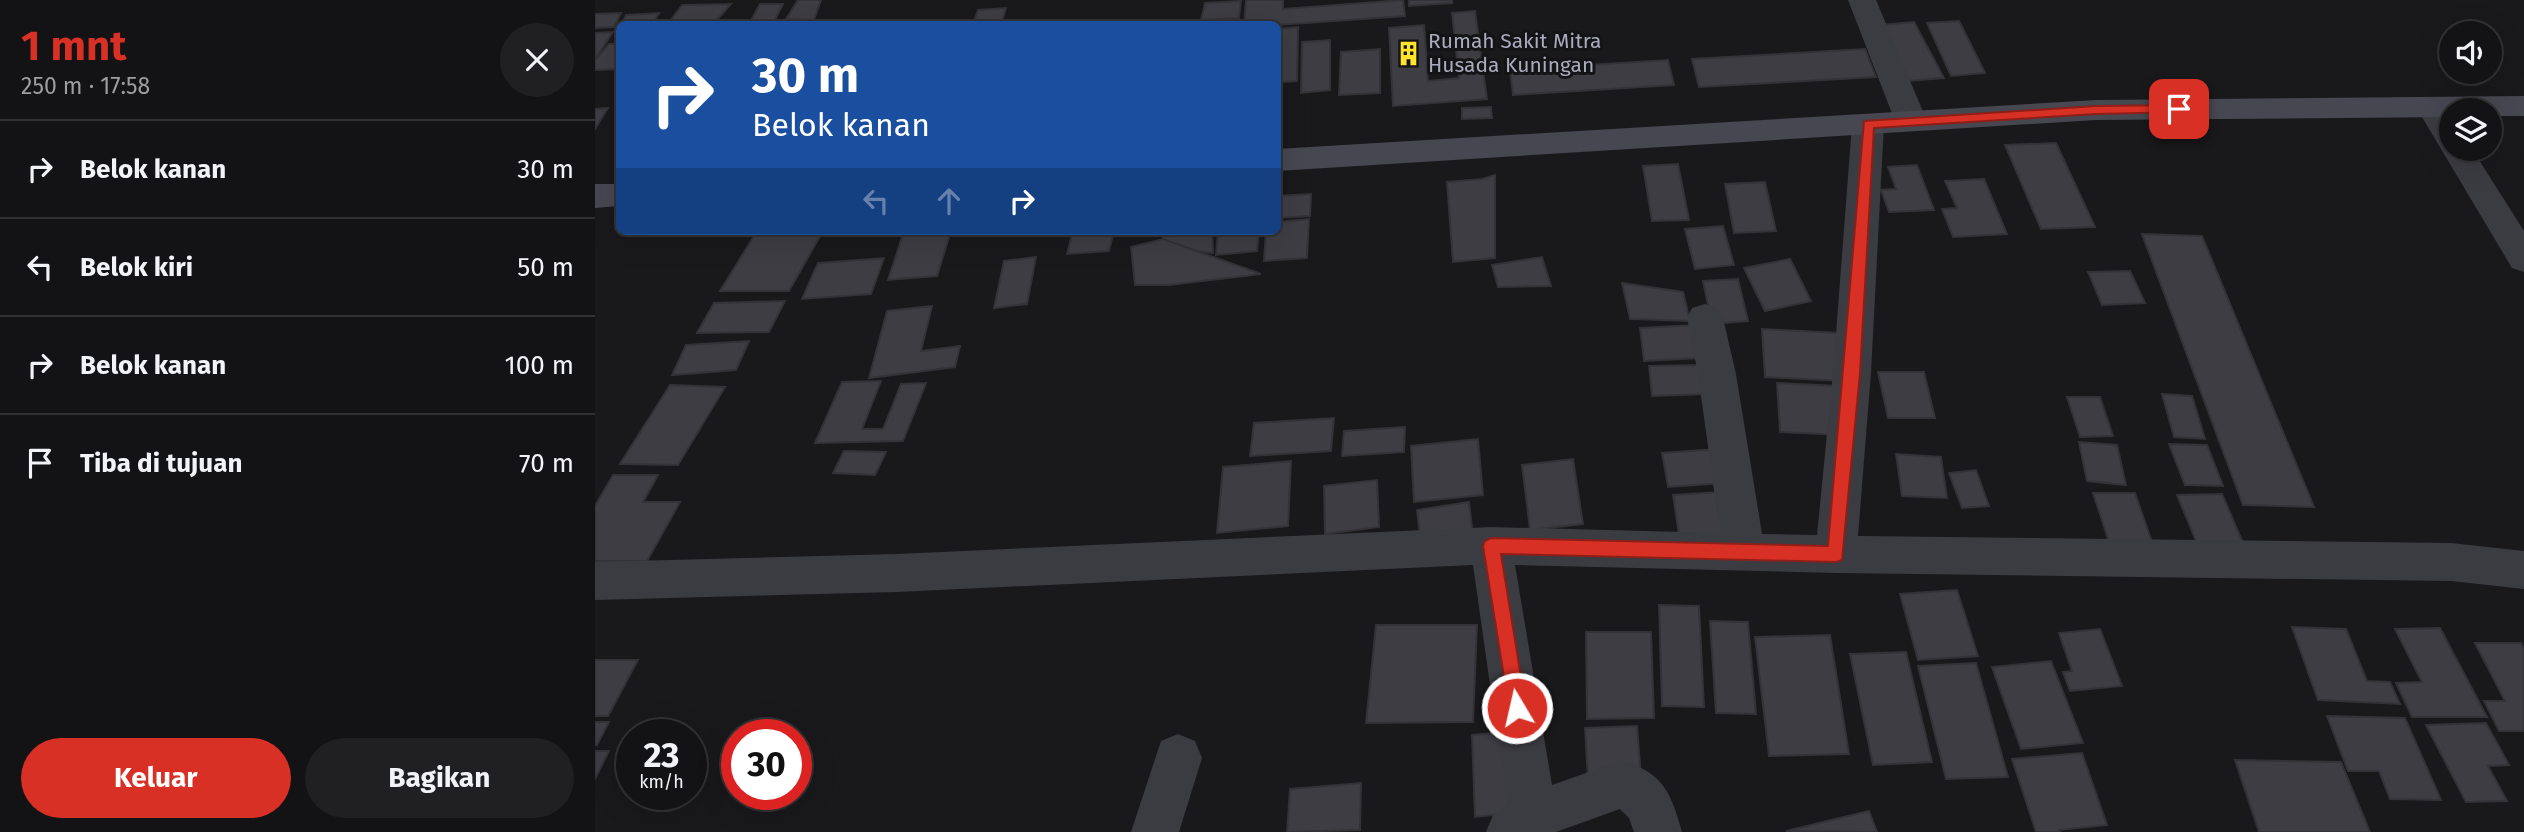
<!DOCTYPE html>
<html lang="id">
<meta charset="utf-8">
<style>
:root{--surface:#131214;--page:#202022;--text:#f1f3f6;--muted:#9d9ea0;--line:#323234;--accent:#d93025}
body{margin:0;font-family:"Fira Sans",sans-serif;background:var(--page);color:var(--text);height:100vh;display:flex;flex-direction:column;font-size:26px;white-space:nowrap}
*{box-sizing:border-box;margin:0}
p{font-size:23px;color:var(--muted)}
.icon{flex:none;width:38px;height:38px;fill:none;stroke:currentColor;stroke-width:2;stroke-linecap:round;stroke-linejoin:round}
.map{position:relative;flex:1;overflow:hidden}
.drawer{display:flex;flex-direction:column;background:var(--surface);width:595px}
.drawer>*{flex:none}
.hud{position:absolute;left:21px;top:21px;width:665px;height:214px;border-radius:10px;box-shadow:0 7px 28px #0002,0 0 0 2px var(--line);background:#1a4fa0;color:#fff;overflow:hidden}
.tools{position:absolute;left:1844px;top:21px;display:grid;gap:14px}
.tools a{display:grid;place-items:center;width:63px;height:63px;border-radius:50%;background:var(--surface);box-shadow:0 7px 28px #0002,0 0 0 2px var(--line);font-size:35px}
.speed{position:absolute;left:21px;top:719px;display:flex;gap:14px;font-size:35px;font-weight:700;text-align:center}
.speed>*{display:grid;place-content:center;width:91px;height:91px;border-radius:50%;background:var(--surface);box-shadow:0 7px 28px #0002,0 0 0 2px var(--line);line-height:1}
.speed small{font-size:18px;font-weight:400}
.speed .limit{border:10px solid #d22;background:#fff;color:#111}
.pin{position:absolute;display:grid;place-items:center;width:60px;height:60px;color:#fff;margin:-30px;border-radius:14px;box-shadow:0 4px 10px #0006}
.me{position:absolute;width:77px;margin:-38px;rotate:351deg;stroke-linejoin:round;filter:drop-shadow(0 0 5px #0008)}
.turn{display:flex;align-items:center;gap:24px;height:147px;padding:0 21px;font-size:32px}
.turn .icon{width:91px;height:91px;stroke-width:2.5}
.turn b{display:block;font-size:49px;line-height:60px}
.lanes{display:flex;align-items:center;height:66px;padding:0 21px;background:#0003;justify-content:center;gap:35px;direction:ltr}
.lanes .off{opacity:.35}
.round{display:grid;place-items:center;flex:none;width:74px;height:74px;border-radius:37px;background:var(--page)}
.summary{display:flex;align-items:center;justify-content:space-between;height:119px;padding:0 21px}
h1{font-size:42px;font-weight:700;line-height:52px;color:var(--accent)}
.button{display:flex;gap:14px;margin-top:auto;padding:14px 21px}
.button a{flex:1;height:80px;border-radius:42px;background:var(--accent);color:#fff;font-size:28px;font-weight:700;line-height:80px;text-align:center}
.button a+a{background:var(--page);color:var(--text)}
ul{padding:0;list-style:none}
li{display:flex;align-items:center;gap:21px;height:98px;padding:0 21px;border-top:2px solid var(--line)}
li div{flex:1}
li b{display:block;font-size:26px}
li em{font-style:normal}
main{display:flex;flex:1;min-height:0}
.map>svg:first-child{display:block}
.building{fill:#3e3d43;stroke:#333237;stroke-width:2}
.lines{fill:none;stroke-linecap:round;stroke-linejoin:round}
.minor{fill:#3b3b42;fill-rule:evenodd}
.secondary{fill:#474751;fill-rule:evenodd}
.route{fill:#d93025;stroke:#8d1f18;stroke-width:2}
.labels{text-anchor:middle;stroke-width:6;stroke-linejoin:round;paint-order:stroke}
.far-poi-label{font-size:21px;fill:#a9abbc;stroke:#141316;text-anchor:start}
</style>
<main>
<section class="drawer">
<div class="summary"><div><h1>1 mnt</h1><p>250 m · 17:58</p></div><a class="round"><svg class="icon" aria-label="close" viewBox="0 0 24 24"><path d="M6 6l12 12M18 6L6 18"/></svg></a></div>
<ul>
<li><svg class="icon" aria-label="right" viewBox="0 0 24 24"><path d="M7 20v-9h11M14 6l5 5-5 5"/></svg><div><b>Belok kanan</b></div><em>30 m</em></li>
<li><svg class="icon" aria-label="left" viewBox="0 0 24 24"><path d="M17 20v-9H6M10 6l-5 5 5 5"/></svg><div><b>Belok kiri</b></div><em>50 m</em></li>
<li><svg class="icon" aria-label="right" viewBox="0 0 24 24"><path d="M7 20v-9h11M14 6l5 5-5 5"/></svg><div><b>Belok kanan</b></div><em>100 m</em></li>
<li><svg class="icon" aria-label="arrive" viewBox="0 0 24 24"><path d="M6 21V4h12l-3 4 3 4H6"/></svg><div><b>Tiba di tujuan</b></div><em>70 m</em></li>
</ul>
<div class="button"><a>Keluar</a><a>Bagikan</a></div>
</section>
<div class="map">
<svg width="1929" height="832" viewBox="0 0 1929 832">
<rect width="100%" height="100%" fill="#19181b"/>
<!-- building -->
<g class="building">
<polygon points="203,0 226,0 219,20 191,19"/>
<polygon points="651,0 688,0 688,9 808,0 810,16 682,25 649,24"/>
<polygon points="814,0 857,0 857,3 814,6"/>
<polygon points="646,1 644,18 606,20 610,3"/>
<polygon points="136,4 118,24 73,24 87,5"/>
<polygon points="165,4 188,4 178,24 154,24"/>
<polygon points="411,8 406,24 378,24 383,10"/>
<polygon points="880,11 892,99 798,106 794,28 829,25 833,81 864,78 857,13"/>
<polygon points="26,13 19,27 0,28 0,14"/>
<polygon points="64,13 58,24 27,24 31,15"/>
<polygon points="644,21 644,24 583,24"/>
<polygon points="1364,21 1390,73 1356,76 1332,23"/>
<polygon points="1319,22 1349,78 1311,81 1284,25"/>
<polygon points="703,27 702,81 687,82 687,98 682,98 682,29"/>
<polygon points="18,32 1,58 0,58 0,33"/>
<polygon points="735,40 735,90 706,93 707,42"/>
<polygon points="14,44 24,44 24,69 0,70 0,60"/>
<polygon points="785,49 785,93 744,95 746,52"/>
<polygon points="1270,49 1281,77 1104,87 1097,59"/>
<polygon points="1073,60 1079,85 918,95 915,70"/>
<polygon points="896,107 897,118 867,119 867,108"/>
<polygon points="13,108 0,129 0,109"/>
<polygon points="1461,143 1500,227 1446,229 1410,145"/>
<polygon points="1083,164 1094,220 1057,221 1048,166"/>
<polygon points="1322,165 1339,210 1294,212 1286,190 1301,189 1293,167"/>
<polygon points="900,175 900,258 858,262 852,182 887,179"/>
<polygon points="1389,179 1412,234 1358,237 1347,209 1362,208 1350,181"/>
<polygon points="1170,182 1181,231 1139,233 1130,184"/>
<polygon points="716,194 715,216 682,218 682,196"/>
<polygon points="714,219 712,258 669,261 671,231 682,231 682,222"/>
<polygon points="1128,226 1139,265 1100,269 1090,229"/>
<polygon points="162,231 228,231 194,291 125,291"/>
<polygon points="309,231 356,231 342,276 293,280"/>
<polygon points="478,231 519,231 514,251 472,254"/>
<polygon points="568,231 617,231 618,253 567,248"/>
<polygon points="623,231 664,231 662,251 621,255"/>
<polygon points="1547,234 1607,236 1719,507 1648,505"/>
<polygon points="568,239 666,274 574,285 540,285 536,247"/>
<polygon points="441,257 432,304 399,308 409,261"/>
<polygon points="947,257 956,286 903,287 897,265"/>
<polygon points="289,258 276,294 207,299 223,263"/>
<polygon points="1195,259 1216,301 1170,311 1149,268"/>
<polygon points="1535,271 1550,303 1507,305 1493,272"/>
<polygon points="1143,279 1153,321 1117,324 1108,281"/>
<polygon points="1027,283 1088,292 1095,321 1035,319"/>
<polygon points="190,301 174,332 102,333 119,303"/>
<polygon points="337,306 326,351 365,346 360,367 274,378 292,311"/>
<polygon points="1100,325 1105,358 1049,361 1045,328"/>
<polygon points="1167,329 1245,333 1250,381 1170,377"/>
<polygon points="154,341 141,370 77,375 91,345"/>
<polygon points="1107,365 1112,394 1057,396 1054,366"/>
<polygon points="1283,372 1329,372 1340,418 1293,418"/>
<polygon points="286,381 267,429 288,429 306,384 331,383 308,441 220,443 247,382"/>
<polygon points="1182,383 1243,386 1248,435 1185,432"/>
<polygon points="75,385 130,387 83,465 25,464"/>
<polygon points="1567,394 1597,396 1610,439 1579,437"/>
<polygon points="1472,397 1505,397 1518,436 1485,437"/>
<polygon points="739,418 736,451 655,456 659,423"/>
<polygon points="810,427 809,452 747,456 749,431"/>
<polygon points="883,439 888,495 819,502 816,446"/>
<polygon points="1484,442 1522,445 1531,485 1492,481"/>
<polygon points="1574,444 1612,445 1628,486 1590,485"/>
<polygon points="1122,449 1129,483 1073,487 1067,453"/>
<polygon points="249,451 291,452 280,475 238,473"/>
<polygon points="1301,454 1346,457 1352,498 1307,496"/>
<polygon points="978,459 988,524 935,530 927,465"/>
<polygon points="696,461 693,526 622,533 628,467"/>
<polygon points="1381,470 1394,506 1367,508 1354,473"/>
<polygon points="18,475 63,475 48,502 85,502 52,561 0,561 0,506"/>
<polygon points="782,480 784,527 730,534 729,486"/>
<polygon points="1124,492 1132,539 1085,542 1078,495"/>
<polygon points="1498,493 1540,493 1559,548 1516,548"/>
<polygon points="1627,494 1652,552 1606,553 1582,495"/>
<polygon points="874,502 878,535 826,543 822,510"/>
<polygon points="1362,590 1383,656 1323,660 1305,594"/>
<polygon points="1064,605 1104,606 1109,707 1067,706"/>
<polygon points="1115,621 1153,622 1161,714 1121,713"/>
<polygon points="781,625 882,625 878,722 771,723"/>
<polygon points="1697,627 1751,629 1772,681 1795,682 1805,704 1723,700"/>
<polygon points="1845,628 1892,717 1817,717 1801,683 1827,682 1800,629"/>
<polygon points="1505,629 1527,686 1475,691 1468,672 1477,671 1464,633"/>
<polygon points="991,632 1056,632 1059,718 992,719"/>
<polygon points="1235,635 1254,754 1174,756 1160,637"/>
<polygon points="1880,643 1926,643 1929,649 1929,731 1904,731 1889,701 1910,701"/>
<polygon points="1311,652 1337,762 1278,765 1255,654"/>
<polygon points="0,660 43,660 13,716 0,716"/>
<polygon points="1456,661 1488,743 1426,749 1397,667"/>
<polygon points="1381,663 1413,777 1351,779 1323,666"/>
<polygon points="1732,716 1810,718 1846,800 1795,799 1784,771 1753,771"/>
<polygon points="0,722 14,722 2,745 0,745"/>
<polygon points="1891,723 1914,765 1893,766 1912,801 1871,802 1831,725"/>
<polygon points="1042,726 1046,777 993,779 990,728"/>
<polygon points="920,731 925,812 880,817 877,735"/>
<polygon points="0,751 14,751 0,779"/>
<polygon points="1487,753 1512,825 1464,830 1465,832 1441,832 1417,759"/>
<polygon points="1640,760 1746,762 1775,832 1664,832"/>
<polygon points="766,783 765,830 692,832 695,789"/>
<polygon points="1274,811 1282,832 1191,831"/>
</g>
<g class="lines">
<!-- minor -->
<g class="minor">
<polygon points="1253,0 1281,0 1332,121 1327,128 1316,131 1305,128 1300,121"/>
<polygon points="1836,97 1847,100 1857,115 1857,149 1877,149 1929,231 1929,272 1917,268 1821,107 1825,100"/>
<path d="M1273 114 1284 117 1289 124 1276 373 1263 536 1856 543 1929 551V589L1856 581 1241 573 920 565 957 785 1025 761C1068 771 1076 793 1087 832H1039L1034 818 1025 809 961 832H891L898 815 912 805 878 565 302 592 0 600V562L302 554 896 527 1125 533 1103 374 1092 318 1097 308 1110 304 1123 308 1128 318 1141 374 1167 534 1222 535 1238 373 1257 124 1262 117Z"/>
<polygon points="583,734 600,741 607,758 584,832 536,832 566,741"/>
</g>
<!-- secondary -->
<g class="secondary">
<polygon points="1929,96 1929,116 1895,116 1895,110 1857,110 1857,117 1501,120 682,171 682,149 1501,100"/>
<polygon points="0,184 24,184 24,206 0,208"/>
</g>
</g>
<!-- route -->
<polygon class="route" points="1584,105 1591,109 1589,112 1501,114 1279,128 1265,373 1247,560 1241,562 906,554 931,708 928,714 922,717 915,714 888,546 890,541 896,538 1233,546 1269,121 1501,106"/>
<!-- icons -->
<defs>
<symbol id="building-bare" viewBox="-9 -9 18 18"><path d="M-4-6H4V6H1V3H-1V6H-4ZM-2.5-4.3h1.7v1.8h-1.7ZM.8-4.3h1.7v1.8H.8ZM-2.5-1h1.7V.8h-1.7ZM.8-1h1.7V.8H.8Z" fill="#ffe42c" stroke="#141316" stroke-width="2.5" paint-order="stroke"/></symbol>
</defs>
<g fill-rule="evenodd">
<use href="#building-bare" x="796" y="36" width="35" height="35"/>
</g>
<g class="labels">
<!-- far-poi labels -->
<g class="far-poi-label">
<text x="833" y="48">Rumah Sakit Mitra<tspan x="833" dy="24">Husada Kuningan</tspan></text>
</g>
</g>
</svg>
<div class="tools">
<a><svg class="icon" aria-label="sound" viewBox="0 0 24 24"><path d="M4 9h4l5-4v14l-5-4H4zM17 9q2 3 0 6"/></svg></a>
<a><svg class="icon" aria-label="layers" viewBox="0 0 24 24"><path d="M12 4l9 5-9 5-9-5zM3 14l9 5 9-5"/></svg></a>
</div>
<div class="speed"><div>23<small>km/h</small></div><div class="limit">30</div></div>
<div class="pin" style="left:1584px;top:109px;background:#d93025"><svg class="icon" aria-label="arrive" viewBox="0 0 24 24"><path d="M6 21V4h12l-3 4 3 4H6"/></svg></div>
<svg class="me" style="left:922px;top:708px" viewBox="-20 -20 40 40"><circle r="17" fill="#d93025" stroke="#fff" stroke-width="3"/><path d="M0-11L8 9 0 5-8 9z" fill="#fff"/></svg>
<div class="hud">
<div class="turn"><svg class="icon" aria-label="right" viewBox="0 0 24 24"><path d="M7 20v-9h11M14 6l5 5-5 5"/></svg><div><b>30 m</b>Belok kanan</div></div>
<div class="lanes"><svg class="icon off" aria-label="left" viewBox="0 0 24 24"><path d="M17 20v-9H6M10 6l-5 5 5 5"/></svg><svg class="icon off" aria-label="ahead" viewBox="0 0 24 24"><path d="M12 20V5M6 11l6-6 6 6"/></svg><svg class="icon" aria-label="right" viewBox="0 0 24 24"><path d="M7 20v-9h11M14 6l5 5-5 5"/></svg></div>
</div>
</div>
</main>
